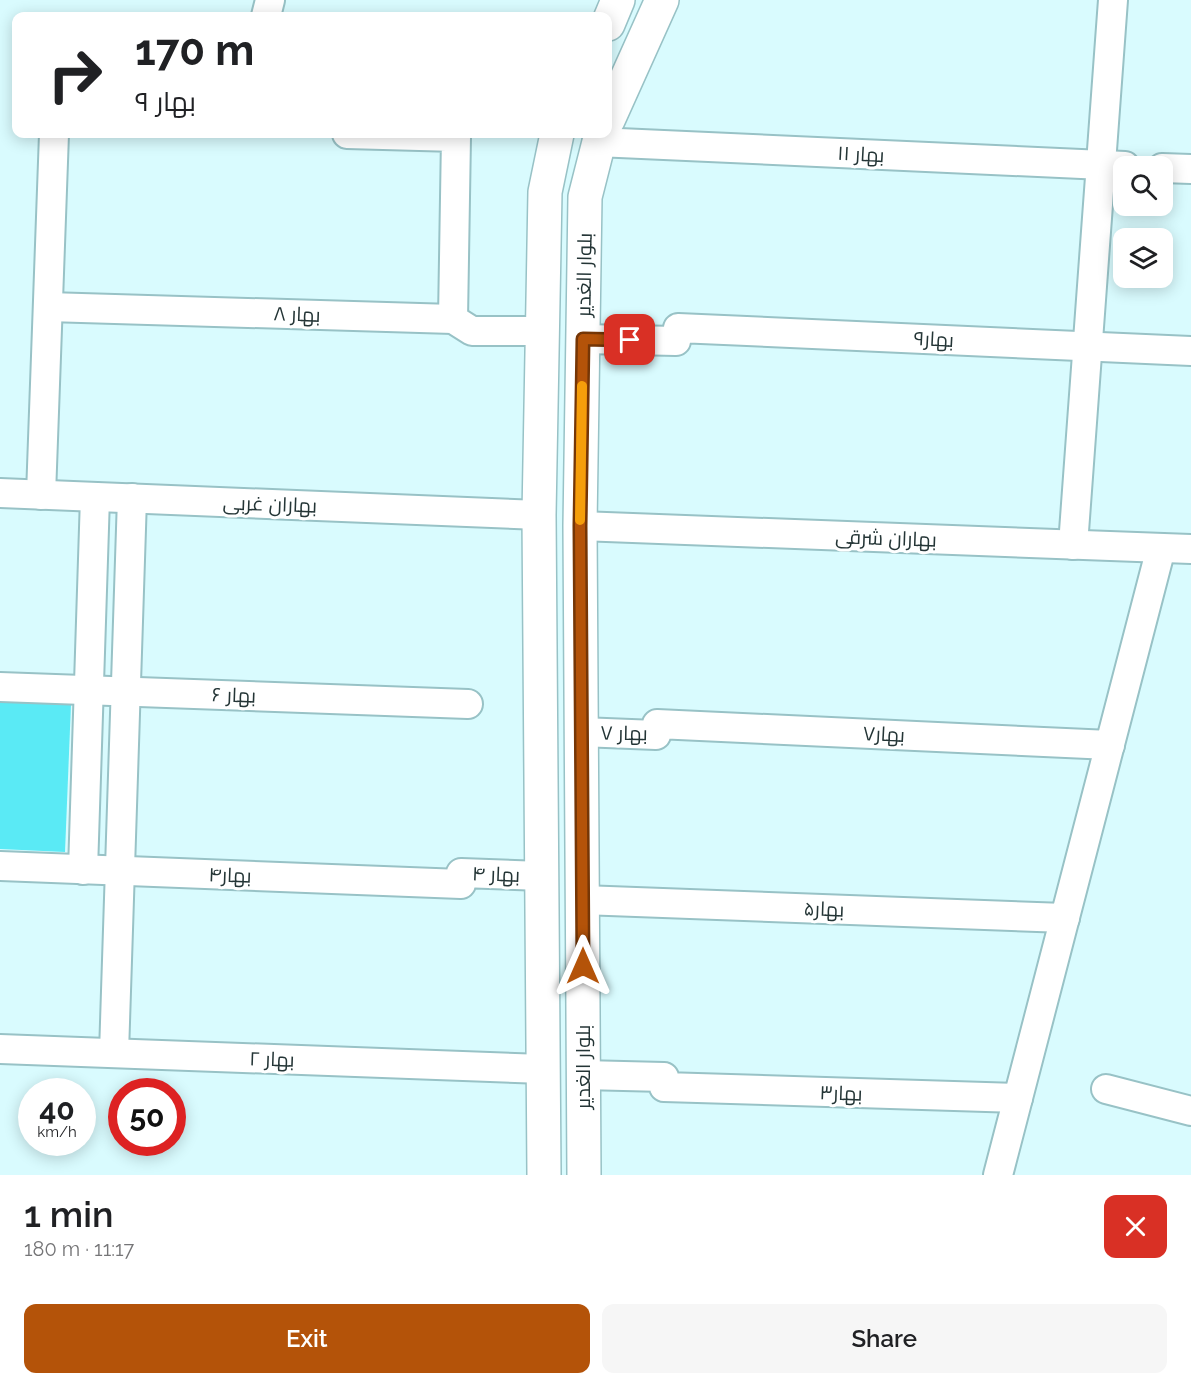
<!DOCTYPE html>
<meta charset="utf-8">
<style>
:root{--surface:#fff;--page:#f6f6f6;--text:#202124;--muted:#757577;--accent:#b45309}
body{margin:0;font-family:Raleway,Cairo,sans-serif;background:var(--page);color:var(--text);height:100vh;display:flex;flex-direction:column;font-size:22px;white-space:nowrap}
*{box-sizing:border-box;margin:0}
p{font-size:20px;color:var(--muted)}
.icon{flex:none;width:33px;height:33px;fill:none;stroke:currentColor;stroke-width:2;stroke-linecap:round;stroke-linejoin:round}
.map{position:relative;height:1175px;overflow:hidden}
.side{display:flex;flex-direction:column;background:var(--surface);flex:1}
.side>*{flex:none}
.banner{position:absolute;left:12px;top:12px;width:600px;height:126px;border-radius:12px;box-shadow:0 3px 15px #0003;background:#fff;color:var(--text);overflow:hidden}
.controls{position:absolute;left:1113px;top:156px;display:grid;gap:12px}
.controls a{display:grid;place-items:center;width:60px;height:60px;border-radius:12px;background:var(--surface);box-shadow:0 3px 15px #0003;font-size:30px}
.speed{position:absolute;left:18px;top:1078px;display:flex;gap:12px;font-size:30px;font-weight:700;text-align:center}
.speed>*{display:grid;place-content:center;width:78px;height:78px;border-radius:50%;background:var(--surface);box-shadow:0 3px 15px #0003;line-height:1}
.speed small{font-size:15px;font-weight:400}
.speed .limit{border:9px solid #d22;background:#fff;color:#111}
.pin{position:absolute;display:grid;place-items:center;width:51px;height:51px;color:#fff;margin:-26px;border-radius:12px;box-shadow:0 3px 9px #0006}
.me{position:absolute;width:66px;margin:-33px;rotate:0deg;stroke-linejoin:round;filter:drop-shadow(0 0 4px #0008)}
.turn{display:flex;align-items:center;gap:21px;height:126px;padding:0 24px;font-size:27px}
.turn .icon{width:78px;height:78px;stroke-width:2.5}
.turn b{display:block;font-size:42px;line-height:51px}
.round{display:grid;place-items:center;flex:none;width:63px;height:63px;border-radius:12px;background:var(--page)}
.head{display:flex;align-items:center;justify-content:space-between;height:102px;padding:0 24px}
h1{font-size:36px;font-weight:600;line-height:45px}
.primary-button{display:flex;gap:12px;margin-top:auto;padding:12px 24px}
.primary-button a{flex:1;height:69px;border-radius:12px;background:var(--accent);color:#fff;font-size:24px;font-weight:600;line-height:69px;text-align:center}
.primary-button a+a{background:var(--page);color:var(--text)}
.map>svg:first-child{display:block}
.park{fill:#5aeaf5}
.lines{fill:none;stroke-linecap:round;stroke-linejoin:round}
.street-casing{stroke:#98c2c6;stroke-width:32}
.secondary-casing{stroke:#98c2c6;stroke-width:36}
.street{stroke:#fff;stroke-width:28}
.secondary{stroke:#fff;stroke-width:33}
.route-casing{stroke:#753606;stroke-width:15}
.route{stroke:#b45309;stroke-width:10}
.slow{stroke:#f59e0b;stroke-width:10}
.labels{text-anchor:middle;stroke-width:6;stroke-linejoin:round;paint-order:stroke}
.street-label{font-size:20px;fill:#243536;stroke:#fff}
</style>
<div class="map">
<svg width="1191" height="1175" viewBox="0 0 1191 1175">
<rect width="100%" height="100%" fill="#d9fbfe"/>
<!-- park -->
<polygon class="park" points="0,701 71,704 65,852 0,849"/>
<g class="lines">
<defs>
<g id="street">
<polyline points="266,16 270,0"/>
<polyline points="347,134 456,137 453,319"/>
<polyline points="597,142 1125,166"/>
<polyline points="1162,168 1191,169"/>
<polyline points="48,307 453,319 472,331 543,331"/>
<polyline points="583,339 676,341 678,328 1191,351"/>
<polyline points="0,493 539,515"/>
<polyline points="41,495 54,134"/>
<polyline points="580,526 1191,549"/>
<polyline points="1073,545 1113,0"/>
<polyline points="0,687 468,704"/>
<polyline points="581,732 656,735 657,724 1110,745"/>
<polyline points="0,866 461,884 461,873 542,876"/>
<polyline points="83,870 95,497"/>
<polyline points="582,900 1065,918"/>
<polyline points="0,1049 543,1069"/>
<polyline points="114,1053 132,498"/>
<polyline points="583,1075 664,1077 664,1087 1018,1098"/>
<polyline points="1106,1089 1191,1111"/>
<polyline points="998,1175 1161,548"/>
</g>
<g id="secondary">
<polyline points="608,24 618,0"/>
<polyline points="608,120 662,0"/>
<polyline points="544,1175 539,515 545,192 557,134"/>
<polyline points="584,1175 580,526 585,197 601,134"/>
</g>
</defs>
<!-- street casing -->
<use href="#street" class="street-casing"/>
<!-- secondary casing -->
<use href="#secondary" class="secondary-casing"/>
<!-- street -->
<use href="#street" class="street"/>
<!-- secondary -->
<use href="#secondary" class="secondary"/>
</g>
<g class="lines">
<defs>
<polyline id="route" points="583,966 580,526 583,339 630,340"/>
</defs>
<!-- route casing -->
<use href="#route" class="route-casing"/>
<!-- route -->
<use href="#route" class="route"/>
<!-- slow -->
<polyline class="slow" points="580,520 582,386"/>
</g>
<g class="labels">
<!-- street labels -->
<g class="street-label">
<text transform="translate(861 154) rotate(3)" y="7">بهار ۱۱</text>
<text transform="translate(584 275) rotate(-89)" y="7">بلوار الغدیر</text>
<text transform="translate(297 314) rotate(2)" y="7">بهار ۸</text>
<text transform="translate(934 339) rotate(3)" y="7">بهار۹</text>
<text transform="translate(270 504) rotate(2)" y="7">بهاران غربی</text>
<text transform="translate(886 538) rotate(2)" y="7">بهاران شرقی</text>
<text transform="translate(234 695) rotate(2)" y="7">بهار ۶</text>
<text transform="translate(624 733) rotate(1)" y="7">بهار ۷</text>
<text transform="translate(884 734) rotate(3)" y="7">بهار۷</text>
<text transform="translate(496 874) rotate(2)" y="7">بهار ۴</text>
<text transform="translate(230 875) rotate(2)" y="7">بهار۴</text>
<text transform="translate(824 909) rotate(2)" y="7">بهار۵</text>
<text transform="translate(272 1059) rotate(2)" y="7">بهار ۲</text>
<text transform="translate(583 1067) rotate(-90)" y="7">بلوار الغدیر</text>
<text transform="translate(841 1093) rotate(2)" y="7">بهار۳</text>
</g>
</g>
</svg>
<div class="controls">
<a><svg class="icon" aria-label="search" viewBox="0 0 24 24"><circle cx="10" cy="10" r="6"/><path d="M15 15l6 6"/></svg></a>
<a><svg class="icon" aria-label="layers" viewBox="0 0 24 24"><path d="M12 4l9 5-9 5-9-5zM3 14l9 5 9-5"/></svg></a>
</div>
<div class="speed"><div>40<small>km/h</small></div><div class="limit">50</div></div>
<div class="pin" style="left:630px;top:340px;background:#d93025"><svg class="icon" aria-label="arrive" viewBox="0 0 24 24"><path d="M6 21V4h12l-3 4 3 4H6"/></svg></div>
<svg class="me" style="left:583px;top:966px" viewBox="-20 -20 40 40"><path d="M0-17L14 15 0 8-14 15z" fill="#b45309" stroke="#fff" stroke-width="4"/></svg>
<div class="banner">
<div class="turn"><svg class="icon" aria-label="right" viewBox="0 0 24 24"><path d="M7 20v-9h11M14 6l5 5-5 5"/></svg><div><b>170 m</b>بهار ۹</div></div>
</div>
</div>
<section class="side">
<div class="head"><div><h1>1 min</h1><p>180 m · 11:17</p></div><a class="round" style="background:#d93025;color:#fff"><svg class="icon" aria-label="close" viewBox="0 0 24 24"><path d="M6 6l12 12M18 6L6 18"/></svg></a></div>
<div class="primary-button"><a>Exit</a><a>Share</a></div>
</section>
